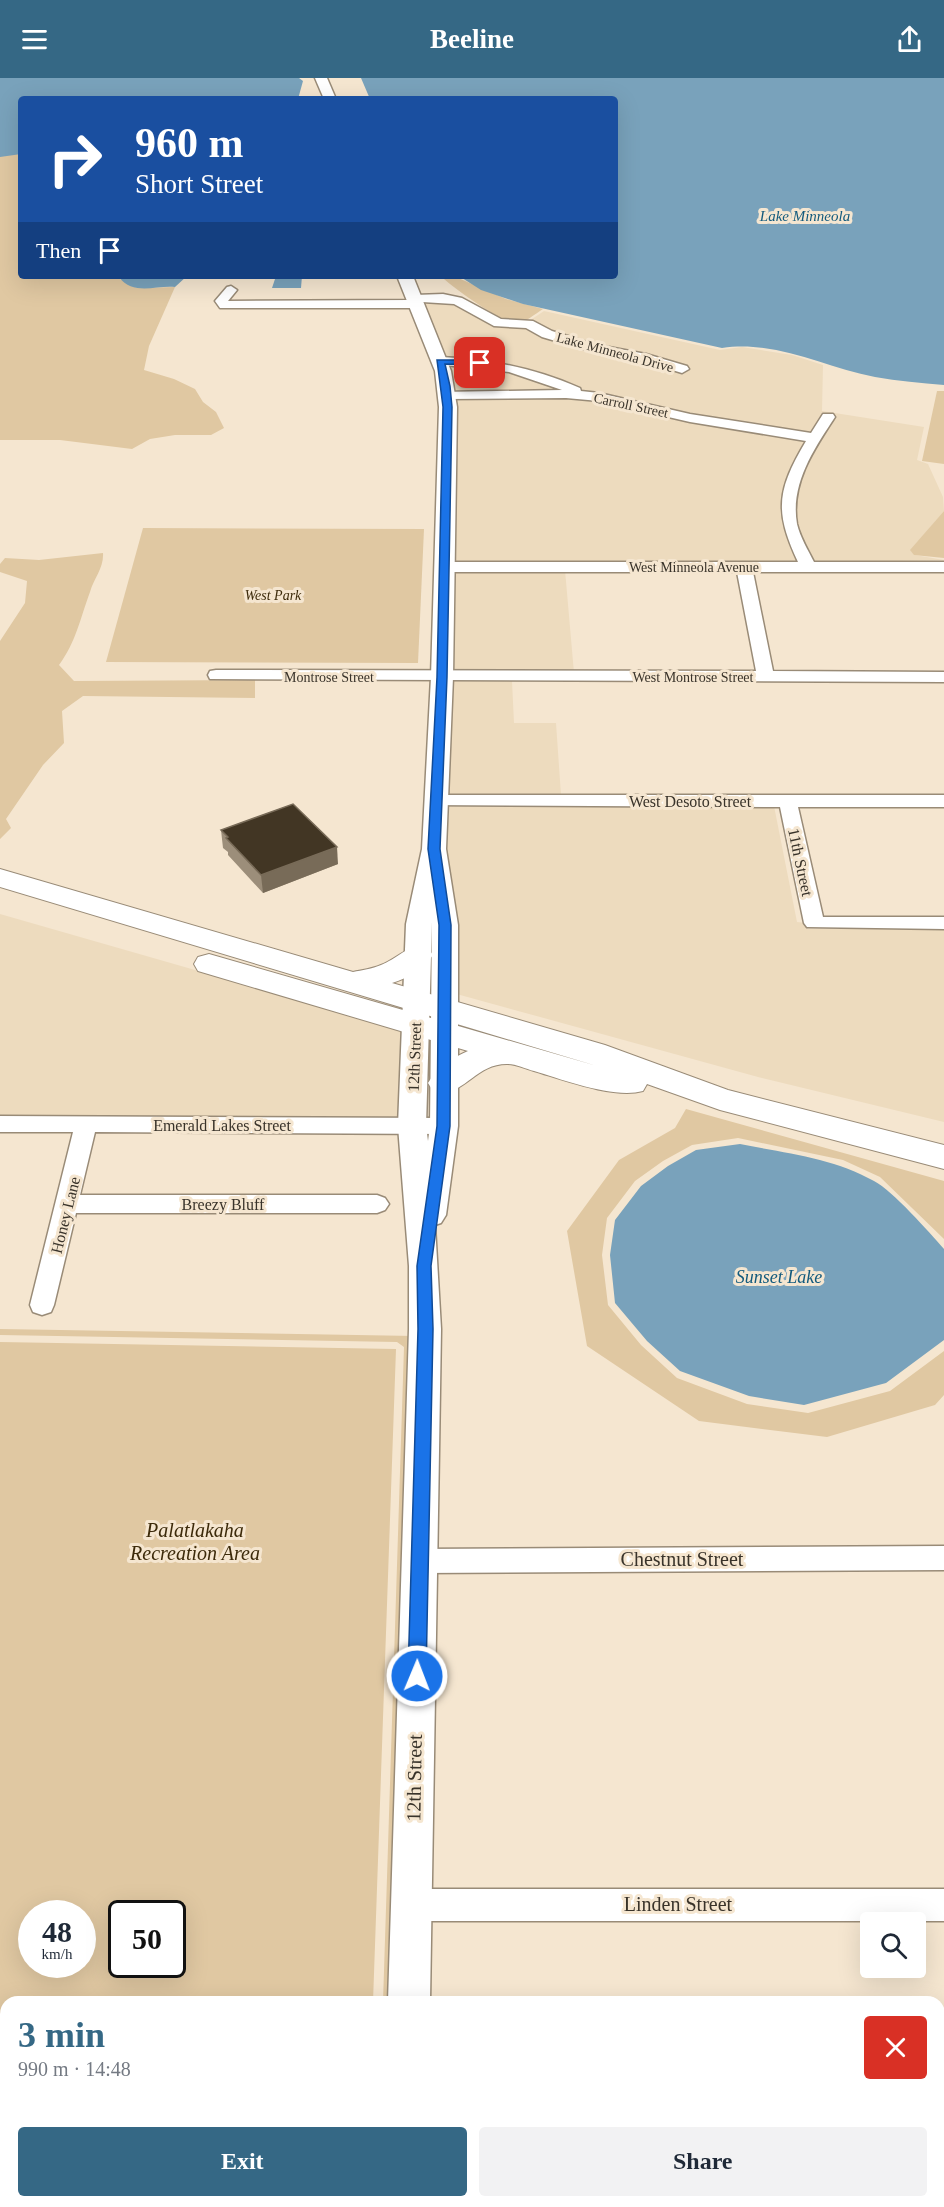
<!DOCTYPE html>
<meta charset="utf-8">
<style>
:root{--surface:#fff;--page:#f2f2f3;--text:#1f2937;--muted:#747a83;--accent:#356885}
body{margin:0;font-family:"Times New Roman",serif;background:var(--page);color:var(--text);height:100vh;display:flex;flex-direction:column;font-size:22px;white-space:nowrap}
*{box-sizing:border-box;margin:0}
p{font-size:20px;color:var(--muted)}
.icon{flex:none;width:33px;height:33px;fill:none;stroke:currentColor;stroke-width:2;stroke-linecap:round;stroke-linejoin:round}
.map{position:relative;flex:1;overflow:hidden}
.drawer{position:absolute;left:0px;top:1918px;width:945px;height:212px;display:flex;flex-direction:column;background:var(--surface);border-radius:18px 18px 0 0;box-shadow:0 6px 24px #0002}
.drawer>*{flex:none}
.banner{position:absolute;left:18px;top:18px;width:600px;height:183px;border-radius:6px;box-shadow:0 6px 24px #0002;background:#1a4fa0;color:#fff;overflow:hidden}
.tools{position:absolute;left:860px;top:1834px;display:grid;gap:12px}
.tools a{display:grid;place-items:center;width:66px;height:66px;border-radius:6px;background:var(--surface);box-shadow:0 6px 24px #0002;font-size:30px}
.speed{position:absolute;left:18px;top:1822px;display:flex;gap:12px;font-size:30px;font-weight:700;text-align:center}
.speed>*{display:grid;place-content:center;width:78px;height:78px;border-radius:50%;background:var(--surface);box-shadow:0 6px 24px #0002;line-height:1}
.speed small{font-size:15px;font-weight:400}
.speed .limit{border:3px solid #111;border-radius:9px;background:#fff;color:#111}
.pin{position:absolute;display:grid;place-items:center;width:51px;height:51px;color:#fff;margin:-26px;border-radius:12px;box-shadow:0 3px 9px #0006}
.me{position:absolute;width:66px;margin:-33px;rotate:1deg;stroke-linejoin:round;filter:drop-shadow(0 0 4px #0008)}
.turn{display:flex;align-items:center;gap:21px;height:126px;padding:0 18px;font-size:27px}
.turn .icon{width:78px;height:78px;stroke-width:2.5}
.turn b{display:block;font-size:42px;line-height:51px}
.then{display:flex;align-items:center;height:57px;padding:0 18px;background:#0003;gap:12px;font-size:22px}
.round{display:grid;place-items:center;flex:none;width:63px;height:63px;border-radius:6px;background:var(--page)}
.overview{display:flex;align-items:center;justify-content:space-between;height:102px;padding:0 18px}
h1{font-size:36px;font-weight:700;line-height:45px;color:var(--accent)}
.action{display:flex;gap:12px;margin-top:auto;padding:12px 18px}
.action a{flex:1;height:69px;border-radius:6px;background:var(--accent);color:#fff;font-size:24px;font-weight:700;line-height:69px;text-align:center}
.action a+a{background:var(--page);color:var(--text)}
header{display:flex;justify-content:space-between;align-items:center;height:78px;padding:0 18px;background:var(--accent);color:#fff;font-size:27px;font-weight:700}
.map>svg:first-child{display:block}
.built{fill:#eddbbe}
.green{fill:#e0c8a2;fill-rule:evenodd}
.water{fill:#79a2bb}
.lines{fill:none;stroke-linecap:round;stroke-linejoin:round}
.minor-casing{stroke:#998b77;stroke-width:3}
.major-casing{stroke:#998b77;stroke-width:3}
.highway-casing{stroke:#998b77;stroke-width:2}
.minor{fill:#fff;fill-rule:evenodd}
.major{fill:#fff;fill-rule:evenodd}
.highway{fill:#fff;fill-rule:evenodd}
.wall{fill:#9c8e7a}
.shaded-wall{fill:#786b58}
.building{fill:#423624;stroke:#786b58;stroke-width:1.5}
.route{fill:#1a73e8;stroke:#114b97;stroke-width:1.5}
.labels{text-anchor:middle;stroke-width:6;stroke-linejoin:round;paint-order:stroke}
.far-street-label{font-size:14px;fill:#39332a;stroke:#f5e6d0}
.far-park-label{font-size:14px;font-style:italic;fill:#3c2a0a;stroke:#f5e6d0}
.far-water-label{font-size:15px;font-style:italic;fill:#125a7d;stroke:#f5e6d0}
.street-label{font-size:16px;fill:#39332a;stroke:#f5e6d0}
.water-label{font-size:18px;font-style:italic;fill:#125a7d;stroke:#f5e6d0}
.near-park-label{font-size:20px;font-style:italic;fill:#3c2a0a;stroke:#f5e6d0}
.near-street-label{font-size:20px;fill:#39332a;stroke:#f5e6d0}
</style>
<header><svg class="icon" aria-label="menu" viewBox="0 0 24 24"><path d="M4 6h16M4 12h16M4 18h16"/></svg>Beeline<svg class="icon" aria-label="share" viewBox="0 0 24 24"><path d="M12 15V3M7 8l5-5 5 5M5 13v7h14v-7"/></svg></header>
<div class="map">
<svg width="944" height="2129" viewBox="0 0 944 2129">
<rect width="100%" height="100%" fill="#f5e6d0"/>
<!-- built -->
<g class="built">
<polygon points="424,223 455,224 496,247 522,247 683,295 688,291 593,267 551,255 529,243 544,233 720,272 742,269 792,277 823,287 822,333 924,349 917,382 928,386 943,419 944,433 911,472 915,477 944,482 813,485 796,449 794,424 804,389 834,337 824,335 810,357 732,345 585,315 550,298 511,287 482,282 444,281 422,226"/>
<polygon points="446,286 507,292 569,314 452,315"/>
<polygon points="452,320 584,320 807,362 793,387 782,423 785,449 800,485 450,485"/>
<polygon points="450,492 565,492 574,595 449,595"/>
<polygon points="449,603 512,603 514,645 556,645 561,717 443,716"/>
<polygon points="442,727 774,728 797,844 806,845 808,851 944,851 944,1044 758,999 453,915"/>
<polygon points="0,836 407,953 404,1041 0,1040"/>
</g>
<!-- green -->
<g class="green">
<polygon points="21,71 21,198 119,198 120,201 137,210 175,209 149,268 144,292 174,301 195,311 203,324 216,334 224,350 211,357 175,357 150,361 132,371 60,362 0,362 0,73"/>
<path d="M456 199 506 221 543 231C535 236 526 244 518 245 505 247 455 211 444 201Z"/>
<polygon points="937,313 944,313 944,386 922,383"/>
<polygon points="944,433 944,480 914,477 910,472"/>
<polygon points="143,450 424,451 418,585 106,584"/>
<path d="M103 475C104 490 94 500 90 514 80 541 76 564 59 587L74 603 255 602V620L83 618 62 633 64 665 43 687 6 741 11 750 0 761V563L25 525 27 503 0 494V486L5 480 39 482Z"/>
<polygon points="686,1031 944,1103 944,1161 880,1099 843,1082 738,1060 692,1067 663,1083 635,1103 607,1140 602,1177 608,1227 641,1267 677,1300 747,1326 808,1335 890,1313 944,1273 944,1317 935,1327 827,1359 699,1343 587,1268 567,1153 619,1082 675,1050"/>
<polygon points="0,1251 415,1258 397,1924 383,1924 404,1269 397,1264 0,1257"/>
<path d="M0 1264 396 1271 373 1924H6V2124H365V2129H0ZM32 1836H82V1887H32ZM122 1836H172V1887H122Z"/>
</g>
<!-- water -->
<g class="water">
<polygon points="0,0 299,0 303,3 298,21 21,21 21,76 0,79"/>
<path d="M361 0H944V307C921 305 898 303 875 299 823 289 776 262 722 270L523 226 481 212 459 198H615V21H370Z"/>
<path d="M187 198 175 209C156 207 133 218 119 199Z"/>
<polygon points="276,198 302,198 301,210 272,210"/>
<path d="M740 1066C785 1075 834 1080 874 1103 893 1113 929 1154 944 1171V1262L886 1305 804 1327 749 1318 680 1293 647 1263 615 1225 610 1177 615 1142 641 1108 668 1088 696 1072Z"/>
</g>
<g class="lines">
<defs>
<g id="minor">
<polygon points="231,208 237,212 228,223 410,222 411,218 415,217 443,216 462,220 501,241 533,243 552,253 593,266 646,276 687,288 689,291 682,295 643,283 586,272 542,259 526,250 494,248 454,226 422,224 421,229 417,230 220,230 215,223 227,209"/>
<path d="M440 279C489 281 535 290 580 310L581 313 599 315 690 336 811 355 823 336H833L835 339C814 371 790 406 797 446 800 459 808 472 814 484H944V494H753L773 593 944 594V604L210 601 208 597 210 593 216 592 756 593 737 494H444L436 489 444 484H798C774 433 777 412 806 363L690 344 599 323 566 320 447 321 440 317 442 314 562 312 509 294 435 286 433 283Z"/>
<polygon points="435,717 944,717 944,729 798,729 823,839 944,839 944,851 807,849 804,845 780,729 429,727 426,723 429,719"/>
<polygon points="0,1038 444,1040 452,1042 455,1048 452,1054 444,1056 95,1054 80,1117 377,1117 385,1120 389,1126 385,1132 377,1135 76,1135 54,1227 51,1234 42,1237 33,1234 30,1227 73,1054 0,1054"/>
<polygon points="944,1468 944,1492 420,1495 410,1492 406,1483 410,1474 420,1471"/>
<polygon points="411,1811 944,1811 944,1843 411,1843 400,1838 395,1827 400,1816"/>
</g>
<g id="major">
<polygon points="315,0 327,0 336,21 324,21"/>
<path d="M397 198H413L451 293 457 329 453 599 446 771 458 847V1048L446 1137 441 1145 435 1147 441 1251 430 1924H388L409 1251V1188L398 1048 406 846 422 771 431 599 439 329 435 293ZM432 844 430 1048 428 1063 426 1048Z"/>
<rect x="383" y="2124" width="44" height="5"/>
</g>
<path id="highway" d="M0 791 353 894C362 892 372 891 381 887 399 880 408 865 428 870L433 877C424 891 408 900 392 905L605 967 728 1012 944 1067V1091L720 1032 647 1006 643 1013C614 1021 564 1002 534 993 526 991 516 986 508 986 474 985 463 1022 433 1013L428 1005C437 990 452 980 468 973L198 893 194 886 198 879 209 876 597 988 0 809Z"/>
</defs>
<!-- minor casing -->
<use href="#minor" class="minor-casing"/>
<!-- major casing -->
<use href="#major" class="major-casing"/>
<!-- highway casing -->
<use href="#highway" class="highway-casing"/>
<!-- minor -->
<use href="#minor" class="minor"/>
<!-- major -->
<use href="#major" class="major"/>
<!-- highway -->
<use href="#highway" class="highway"/>
</g>
<!-- wall -->
<polygon class="wall" points="221,752 338,786 263,815 228,777 228,774 223,770"/>
<!-- shaded-wall -->
<polygon class="shaded-wall" points="337,769 338,786 263,815 261,797"/>
<!-- building -->
<polygon class="building" points="293,726 337,769 261,797 226,760 228,759 221,752"/>
<!-- route -->
<polygon class="route" points="437,282 480,282 484,285 480,287 445,286 450,308 452,329 447,599 440,771 451,847 450,1048 431,1188 433,1251 426,1598 423,1603 417,1606 411,1603 408,1598 418,1251 417,1188 437,1048 439,847 428,771 437,599 443,329"/>
<g class="labels">
<!-- far-street labels -->
<g class="far-street-label">
<text transform="translate(615 274) rotate(15)" y="5">Lake Minneola Drive</text>
<text transform="translate(631 327) rotate(12)" y="5">Carroll Street</text>
<text x="694" y="494">West Minneola Avenue</text>
<text x="329" y="604">Montrose Street</text>
<text x="693" y="604">West Montrose Street</text>
</g>
<!-- far-park labels -->
<g class="far-park-label">
<text x="273" y="522">West Park</text>
</g>
<!-- far-water labels -->
<g class="far-water-label">
<text x="805" y="143">Lake Minneola</text>
</g>
<!-- street labels -->
<g class="street-label">
<text x="690" y="729">West Desoto Street</text>
<text transform="translate(801 784) rotate(78)" y="6">11th Street</text>
<text transform="translate(414 979) rotate(-88)" y="6">12th Street</text>
<text x="222" y="1053">Emerald Lakes Street</text>
<text x="223" y="1132">Breezy Bluff</text>
<text transform="translate(65 1137) rotate(-76)" y="6">Honey Lane</text>
</g>
<!-- water labels -->
<g class="water-label">
<text x="779" y="1205">Sunset Lake</text>
</g>
<!-- near-park labels -->
<g class="near-park-label">
<text x="195" y="1459">Palatlakaha<tspan x="195" dy="23">Recreation Area</tspan></text>
</g>
<!-- near-street labels -->
<g class="near-street-label">
<text x="682" y="1488">Chestnut Street</text>
<text transform="translate(414 1700) rotate(-89)" y="7">12th Street</text>
<text x="678" y="1833">Linden Street</text>
</g>
</g>
</svg>
<div class="tools">
<a><svg class="icon" aria-label="search" viewBox="0 0 24 24"><circle cx="10" cy="10" r="6"/><path d="M15 15l6 6"/></svg></a>
</div>
<div class="speed"><div>48<small>km/h</small></div><div class="limit">50</div></div>
<div class="pin" style="left:480px;top:285px;background:#d93025"><svg class="icon" aria-label="arrive" viewBox="0 0 24 24"><path d="M6 21V4h12l-3 4 3 4H6"/></svg></div>
<svg class="me" style="left:417px;top:1598px" viewBox="-20 -20 40 40"><circle r="17" fill="#1a73e8" stroke="#fff" stroke-width="3"/><path d="M0-11L8 9 0 5-8 9z" fill="#fff"/></svg>
<div class="banner">
<div class="turn"><svg class="icon" aria-label="right" viewBox="0 0 24 24"><path d="M7 20v-9h11M14 6l5 5-5 5"/></svg><div><b>960 m</b>Short Street</div></div>
<div class="then">Then<svg class="icon" aria-label="arrive" viewBox="0 0 24 24"><path d="M6 21V4h12l-3 4 3 4H6"/></svg></div>
</div>
<section class="drawer">
<div class="overview"><div><h1>3 min</h1><p>990 m · 14:48</p></div><a class="round" style="background:#d93025;color:#fff"><svg class="icon" aria-label="close" viewBox="0 0 24 24"><path d="M6 6l12 12M18 6L6 18"/></svg></a></div>
<div class="action"><a>Exit</a><a>Share</a></div>
</section>
</div>
